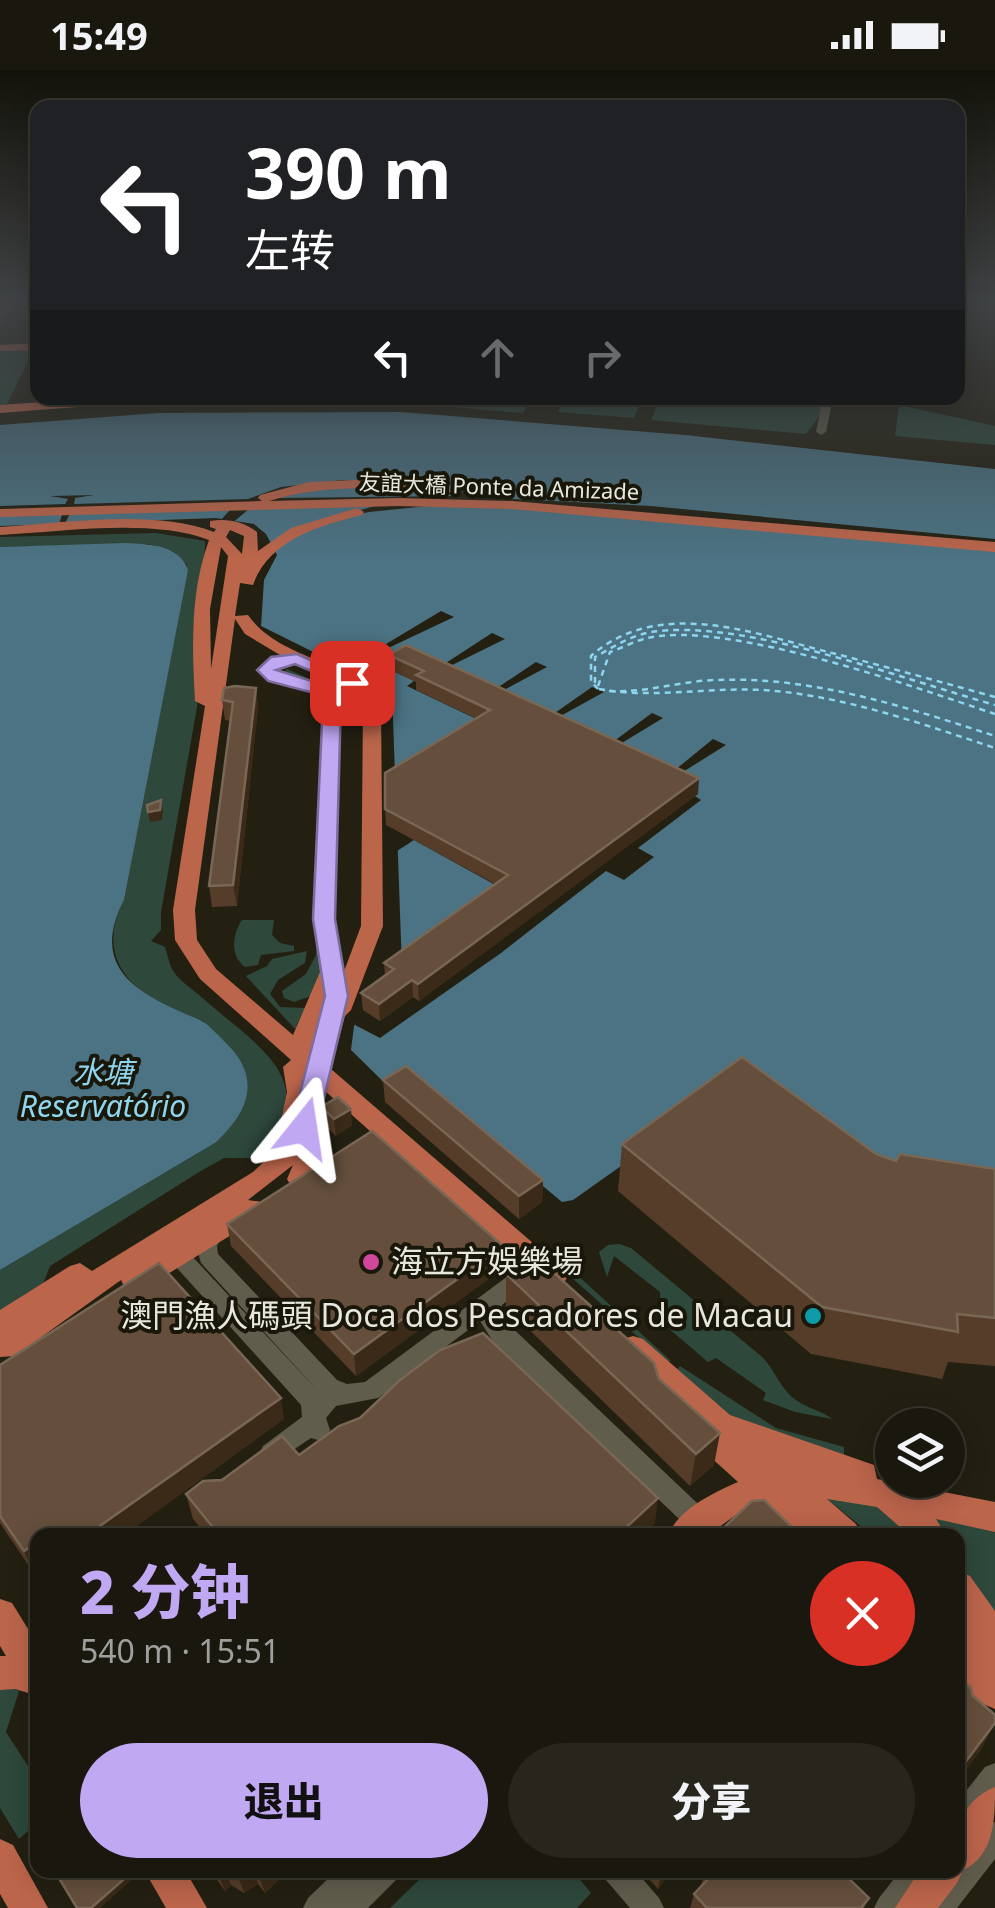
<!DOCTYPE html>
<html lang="zh">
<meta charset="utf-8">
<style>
:root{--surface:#1a180e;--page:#27251c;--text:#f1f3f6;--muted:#9fa09e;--line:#38372e;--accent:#c1a8f3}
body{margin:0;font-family:"Noto Sans","Noto Sans SC",sans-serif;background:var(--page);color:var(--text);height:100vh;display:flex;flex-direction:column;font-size:38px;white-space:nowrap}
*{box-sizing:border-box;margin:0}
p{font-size:32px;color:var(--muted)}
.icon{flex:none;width:55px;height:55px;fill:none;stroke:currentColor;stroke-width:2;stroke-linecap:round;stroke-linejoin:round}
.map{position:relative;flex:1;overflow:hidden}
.details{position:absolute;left:30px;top:1458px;width:935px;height:350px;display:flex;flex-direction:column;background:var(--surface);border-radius:20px;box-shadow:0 5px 25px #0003,0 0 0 2px var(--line)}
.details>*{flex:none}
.guide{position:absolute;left:30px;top:30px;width:935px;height:305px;border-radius:20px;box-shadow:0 5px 25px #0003,0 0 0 2px var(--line);background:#202124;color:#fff;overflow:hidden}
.controls{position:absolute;left:875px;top:1338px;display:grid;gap:20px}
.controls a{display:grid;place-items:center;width:90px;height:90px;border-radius:50%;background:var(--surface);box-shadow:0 5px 25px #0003,0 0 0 2px var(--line);font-size:50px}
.pin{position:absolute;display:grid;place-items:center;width:85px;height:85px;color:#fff;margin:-42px;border-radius:20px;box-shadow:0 5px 15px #0006}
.me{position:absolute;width:110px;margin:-55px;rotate:15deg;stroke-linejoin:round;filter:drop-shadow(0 0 8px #0008)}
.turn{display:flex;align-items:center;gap:35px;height:210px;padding:0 50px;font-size:45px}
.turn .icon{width:130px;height:130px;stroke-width:2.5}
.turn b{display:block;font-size:70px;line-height:85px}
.lanes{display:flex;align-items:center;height:95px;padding:0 50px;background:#0003;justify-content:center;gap:50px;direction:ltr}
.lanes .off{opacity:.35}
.round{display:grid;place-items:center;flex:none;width:105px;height:105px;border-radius:52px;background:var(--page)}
.summary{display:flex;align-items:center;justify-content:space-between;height:170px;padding:0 50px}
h1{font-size:60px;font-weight:800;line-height:75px;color:var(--accent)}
.action{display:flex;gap:20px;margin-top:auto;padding:20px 50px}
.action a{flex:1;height:115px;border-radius:60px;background:var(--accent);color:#111;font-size:40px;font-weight:800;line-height:115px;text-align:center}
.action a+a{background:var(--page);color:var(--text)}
.status{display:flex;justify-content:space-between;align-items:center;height:70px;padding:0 50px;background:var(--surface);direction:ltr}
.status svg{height:28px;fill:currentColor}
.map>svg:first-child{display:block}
.green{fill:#2e483c}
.water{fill:#4c7383}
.pier{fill:#232012;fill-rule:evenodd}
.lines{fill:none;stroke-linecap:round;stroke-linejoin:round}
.ferry{stroke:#8ed5f0;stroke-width:2.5;stroke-dasharray:6 5;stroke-linecap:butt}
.minor{fill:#605d4d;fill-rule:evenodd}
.major{fill:#bb654b;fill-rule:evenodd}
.wall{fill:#553d29}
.shaded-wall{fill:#3a2a17}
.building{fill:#654f3c;stroke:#796755;stroke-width:2.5}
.route{fill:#c1a8f3;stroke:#7d6d9e;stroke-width:2.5}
.hotel-dot{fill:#d1479c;stroke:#191709;stroke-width:4}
.culture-dot{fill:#0f9aa8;stroke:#191709;stroke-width:4}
.labels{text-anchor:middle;stroke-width:8;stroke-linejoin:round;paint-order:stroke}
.far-street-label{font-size:22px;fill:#e8e7dd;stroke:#191709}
.water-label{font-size:30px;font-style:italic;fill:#8ed5f0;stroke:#191709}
.near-poi-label{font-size:32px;fill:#e8e7dd;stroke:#191709;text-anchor:start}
</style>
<div class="status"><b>15:49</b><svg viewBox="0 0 49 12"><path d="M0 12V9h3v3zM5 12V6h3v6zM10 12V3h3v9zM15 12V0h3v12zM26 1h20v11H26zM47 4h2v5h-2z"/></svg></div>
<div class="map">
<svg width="995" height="1838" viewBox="0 0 995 1838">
<rect width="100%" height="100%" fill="#232012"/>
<!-- green -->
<g class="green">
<polygon points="34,279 6,336 0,336 0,280"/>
<polygon points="424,328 531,328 523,343 419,334"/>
<polygon points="565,328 642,328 634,348 558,342"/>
<polygon points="660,328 754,335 793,328 833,328 806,364 651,350"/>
<polygon points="899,335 995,356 995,375 895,366"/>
<path d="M156 463 205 471V478L193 561 199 606 197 637 161 842V860L151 871 165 877C167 883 169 892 172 899 177 909 191 918 199 925 256 976 328 1011 258 1088H224L199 1102 50 1196 41 1219 0 1242V1200L215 1073 203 951C146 934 89 897 124 830L187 495 174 482 148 474 0 477V467Z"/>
<polygon points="287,599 331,618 340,628 332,873 311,926 294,932 284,928 282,921 306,904 316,885 319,765 338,628 328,618 283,603"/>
<path d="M242 850H274L272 865 280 873 294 876V881L261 885 258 895 245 897C230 886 232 865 242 850Z"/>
<polygon points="307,881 305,893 278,910 270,924 280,937 305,938 295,959 246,906 267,896 272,889"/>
<path d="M619 1174 631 1178 761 1286C775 1299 780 1319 796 1330 807 1338 822 1341 832 1349L795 1342 763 1330 766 1323 716 1288 708 1292 661 1252 660 1222 614 1186 607 1207 599 1182 608 1175Z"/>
<polygon points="567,1176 574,1202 671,1291 665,1291 551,1189"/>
<polygon points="680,1296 776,1358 844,1377 844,1395 710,1339 676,1301"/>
<polygon points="812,1417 995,1450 995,1555 981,1539 958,1534 958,1465 872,1465"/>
<polygon points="0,1613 19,1621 6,1662 37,1710 37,1753 19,1769 0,1738"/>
<polygon points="429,1800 572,1800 591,1823 577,1838 390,1838"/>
</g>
<!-- water -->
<g class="water">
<polygon points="401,342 685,365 995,399 995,1132 922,1116 734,1016 573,1130 562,1132 420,1013 398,1026 351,980 354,956 402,898 392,621 261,556 264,510 277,485 266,464 254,454 216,448 0,456 0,355 158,343"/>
<path d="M126 473C149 474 180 475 188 500L124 830C86 903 146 927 200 950 208 954 216 963 223 970 262 1006 251 1040 215 1073L0 1200V477Z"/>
</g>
<!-- pier -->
<g class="pier">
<path d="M342 410 412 414 514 429 651 436 995 469V479L561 440 428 436 369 442 300 457 375 436 249 439 231 454 218 453 230 440 70 443 65 454H59L62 445H0V436L65 434 68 429 50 426 94 425 75 428 74 434 248 429 281 417ZM340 414 395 416 459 426 277 428Z"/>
<polygon points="441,541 454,547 384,580 432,602 492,563 505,569 436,603 485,626 536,592 547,597 489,628 542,652 592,617 604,622 546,654 602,680 652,643 663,648 607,682 664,709 713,669 726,675 670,710 701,730 638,778 654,787 624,810 606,801 501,883 380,968 355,955 362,945 508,822 414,770 397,781 396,695 412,703 489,655 407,616 414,611 385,597 392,593 371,583"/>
</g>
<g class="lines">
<!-- ferry -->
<g class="ferry">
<path d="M595 613V587C613 577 630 566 651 562 743 548 902 609 995 635"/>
<path d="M598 616 610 582C622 578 635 571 647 568 727 550 914 617 995 644"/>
<path d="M598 619 591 611V586C659 526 756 564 832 583 887 597 941 612 995 627"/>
<path d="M599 619C654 629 707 617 762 620 842 625 919 653 995 678"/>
<path d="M609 621C646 623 680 611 716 610 812 606 906 637 995 666"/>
</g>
<!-- minor -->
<g class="minor">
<polygon points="693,328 789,328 756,335 698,331"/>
<polygon points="823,328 833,328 826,362 821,365 816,362"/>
<polygon points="213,1156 220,1158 223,1164 217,1176 218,1184 337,1310 347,1314 365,1312 516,1200 524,1197 532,1200 535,1206 532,1212 502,1235 502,1248 696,1432 714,1444 717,1452 714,1460 705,1463 678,1448 492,1270 480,1251 378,1328 336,1336 326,1348 330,1360 326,1367 318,1370 311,1368 271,1395 263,1392 259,1384 263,1376 302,1347 301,1335 176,1197 162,1194 158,1188 162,1182 169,1180 189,1183 319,1322 201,1193 196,1176 206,1158"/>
<polygon points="995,1693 995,1729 968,1763 958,1767 958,1731 985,1697"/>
<path d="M995 1752V1789L957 1838H923L928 1828 950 1800H958C958 1782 979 1758 995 1752Z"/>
<polygon points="337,1800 401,1800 396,1810 368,1838 303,1838 308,1828"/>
<polygon points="601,1800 635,1800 659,1828 664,1838 630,1838 606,1810"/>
<polygon points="901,1800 934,1800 929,1810 908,1838 874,1838 879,1828"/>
</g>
<!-- major -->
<g class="major">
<polygon points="38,273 38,280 0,281 0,275"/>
<polygon points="100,328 148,328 142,332 0,343 0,335"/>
<path d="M377 409 445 417 452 421 445 425C385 417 328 413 269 431L398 428 512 431 995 472V482L512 439 398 436 0 447V439L262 431 258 428 260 425 309 412Z"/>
<path d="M357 438 364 442 362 445C318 456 269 470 253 515L240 513 235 546 248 545C280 591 346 586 381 636L383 856 351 940 345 946 331 999 563 1199 567 1207 563 1215 553 1218 543 1215 325 1021 313 1065 306 1078 314 1082 320 1099 309 1116 300 1119 291 1116 287 1109 293 1095 248 1130 262 1132 266 1139 262 1146 145 1218 135 1221 125 1218 121 1210 15 1286 0 1287V1240L70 1196 80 1193 92 1201 253 1102 268 1088 265 1083 269 1076 282 1073 292 1054 282 1046 287 1022 283 997 291 990 200 909 175 870 173 840 205 636 195 631C192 577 190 522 209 470 151 448 62 462 0 465V457C64 453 154 439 214 462L216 459 210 457V451C227 448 243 451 257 462L258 481 291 458ZM230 460 244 466 242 484 226 467ZM221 477 228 486 211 599 210 539ZM235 549 245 564 280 585 260 596V604C279 620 305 614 323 631L313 849 320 902 293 965 216 899 197 870 195 840ZM286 594C316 598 346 610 363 636L361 856 343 904 335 849 341 631 325 615 277 600Z"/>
<path d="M633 1266 643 1269 730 1345 874 1395 877 1409 995 1432V1462L936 1449 946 1465H909L877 1437 827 1429 856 1454 861 1465H796L761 1433 743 1440 708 1465H668C679 1439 713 1423 738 1412L686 1365 682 1356 689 1346 623 1287 619 1278 623 1269Z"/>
<polygon points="958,1501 970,1506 995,1541 995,1639 983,1634 958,1611 958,1548 961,1548 958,1544"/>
<polygon points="0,1529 12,1533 38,1575 38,1626 15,1619 0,1620 0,1586 6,1586 0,1576"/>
<path d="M995 1717C995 1748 995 1785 963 1800L957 1813 938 1838H895L920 1800H958C958 1764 956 1733 995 1717Z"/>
<polygon points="0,1769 13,1775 48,1838 8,1838 0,1824"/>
<polygon points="144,1800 185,1800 207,1838 166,1838"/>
</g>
</g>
<!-- wall -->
<g class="wall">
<polygon points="389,585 698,724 419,931 413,927 380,951 363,940 361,923 385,906 384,893 495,814 386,755 385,739 475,648 416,620 416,612 390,600"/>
<polygon points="256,618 258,637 237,836 212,837 209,816 231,651 225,650 222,630"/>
<polygon points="383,1010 543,1110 542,1132 519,1149 385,1032"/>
<polygon points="321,1037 352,1055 336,1066 323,1054"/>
<polygon points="622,1074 876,1084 896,1091 995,1099 995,1296 948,1292 942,1309 811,1284 618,1121"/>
<polygon points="227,1154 503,1176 502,1199 356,1306 231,1176"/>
<polygon points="506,1204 659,1309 714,1395 690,1416 506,1237"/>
<polygon points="0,1295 284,1349 124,1465 38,1465 38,1499 33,1502 0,1453"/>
<polygon points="299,1385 655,1453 642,1465 206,1465 193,1449 186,1424 222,1410"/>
<polygon points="210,1800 289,1800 265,1823 258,1814 244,1823 231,1815 225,1821"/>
<polygon points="641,1800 689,1800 681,1809 672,1801 658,1819"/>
<polygon points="706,1800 853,1800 847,1807 869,1828 864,1838 690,1838 694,1824 700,1817"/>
<polygon points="878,1800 889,1800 884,1806"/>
</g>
<!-- shaded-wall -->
<g class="shaded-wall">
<polygon points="0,232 11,232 13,238 0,258"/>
<polygon points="256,618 258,637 237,836 233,815"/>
<polygon points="699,708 698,724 419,931 418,914"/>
<polygon points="161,730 163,741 162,750 150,752 148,742"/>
<polygon points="412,910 413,927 380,951 379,934"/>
<polygon points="351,1039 352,1055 336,1066 334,1049"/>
<polygon points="543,1110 542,1132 519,1149 519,1126"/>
<polygon points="503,1176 502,1199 356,1306 354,1284"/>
<polygon points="281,1328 284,1349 124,1465 87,1465"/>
<polygon points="720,1363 714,1395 690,1416 696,1384"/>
<polygon points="658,1428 655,1453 642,1465 618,1465"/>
<polygon points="38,1472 38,1499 33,1502 24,1481"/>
<polygon points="995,1653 981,1680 958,1711 958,1702"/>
<polygon points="218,1800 225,1800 231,1815 225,1821 217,1801"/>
<polygon points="242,1800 253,1800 258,1814 244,1823 237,1803"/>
<polygon points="262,1800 289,1800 265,1823 258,1803"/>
<polygon points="662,1800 673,1800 658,1819"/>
<polygon points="844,1800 853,1800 829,1831"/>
<polygon points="131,1803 134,1808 100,1838 91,1838"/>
</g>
<!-- building -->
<g class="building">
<polygon points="406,575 699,708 418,914 412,910 379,934 361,923 394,899 384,893 508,805 385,739 385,703 490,640 416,605 424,601 389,585"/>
<polygon points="235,616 256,618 233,815 209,816 233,632 222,630 224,618"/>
<polygon points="161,730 160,740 148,742 147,735"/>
<polygon points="742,987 876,1084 896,1091 900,1084 995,1099 995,1248 957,1244 958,1262 822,1237 622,1074"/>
<polygon points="406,996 543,1110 519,1126 383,1010"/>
<polygon points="338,1027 351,1039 334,1049 321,1037"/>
<polygon points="372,1061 503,1176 354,1284 227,1154"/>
<polygon points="533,1184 654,1293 659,1309 720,1363 696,1384 506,1204"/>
<polygon points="159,1193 281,1328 87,1465 56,1465 53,1461 47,1465 38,1465 38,1472 24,1481 0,1446 0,1295"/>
<polygon points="483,1263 658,1428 618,1465 219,1465 186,1424 203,1411 222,1410 282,1366 299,1385 339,1356 360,1348 400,1310 440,1280"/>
<polygon points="764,1430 800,1465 716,1465 752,1431"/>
<polygon points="958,1607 971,1618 972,1625 995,1645 995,1653 958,1702"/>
<polygon points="54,1800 129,1800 131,1803 91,1838 77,1838"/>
<polygon points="706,1800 844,1800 842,1802 869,1828 861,1838 707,1838 694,1824 710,1807"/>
</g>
<!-- sky -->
<linearGradient id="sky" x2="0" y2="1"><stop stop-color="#13120a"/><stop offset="0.47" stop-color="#3f4244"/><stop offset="1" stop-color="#3f4244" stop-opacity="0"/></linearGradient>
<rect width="995" height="489" fill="url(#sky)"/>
<!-- route -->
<polygon class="route" points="297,584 361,613 346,616 295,594 276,600 331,617 341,631 335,849 348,926 317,1058 313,1065 295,1065 291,1058 325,926 313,849 323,631 318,624 268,611 257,600 271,587"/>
<!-- markers -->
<circle class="hotel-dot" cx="371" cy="1192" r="10"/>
<circle class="culture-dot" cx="813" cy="1246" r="10"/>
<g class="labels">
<!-- far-street labels -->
<g class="far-street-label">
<text transform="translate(499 417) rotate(2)" y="8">友誼大橋 Ponte da Amizade</text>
</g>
<!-- water labels -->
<g class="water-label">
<text x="103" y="1013">水塘<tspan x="103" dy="34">Reservatório</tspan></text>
</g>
<!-- near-poi labels -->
<g class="near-poi-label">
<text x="391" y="1203">海立方娛樂場</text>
<text x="793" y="1257" text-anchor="end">澳門漁人碼頭 Doca dos Pescadores de Macau</text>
</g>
</g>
</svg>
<div class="controls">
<a><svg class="icon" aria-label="layers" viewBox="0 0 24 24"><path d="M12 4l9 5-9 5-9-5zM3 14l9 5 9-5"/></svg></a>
</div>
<div class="pin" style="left:352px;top:613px;background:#d93025"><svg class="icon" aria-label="arrive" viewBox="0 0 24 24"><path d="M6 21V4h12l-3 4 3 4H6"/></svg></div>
<svg class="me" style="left:304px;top:1058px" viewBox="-20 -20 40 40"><path d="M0-17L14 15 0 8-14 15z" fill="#c1a8f3" stroke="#fff" stroke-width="4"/></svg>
<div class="guide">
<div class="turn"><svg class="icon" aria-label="left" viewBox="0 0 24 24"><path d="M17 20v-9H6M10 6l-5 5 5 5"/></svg><div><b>390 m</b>左转</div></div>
<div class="lanes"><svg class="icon" aria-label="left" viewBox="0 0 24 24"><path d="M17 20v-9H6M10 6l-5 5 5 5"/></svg><svg class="icon off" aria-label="ahead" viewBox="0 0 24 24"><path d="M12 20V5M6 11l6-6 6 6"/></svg><svg class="icon off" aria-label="right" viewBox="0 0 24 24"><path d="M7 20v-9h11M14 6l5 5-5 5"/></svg></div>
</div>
<section class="details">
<div class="summary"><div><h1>2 分钟</h1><p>540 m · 15:51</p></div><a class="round" style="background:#d93025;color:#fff"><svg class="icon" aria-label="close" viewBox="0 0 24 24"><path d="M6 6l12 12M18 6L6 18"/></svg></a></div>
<div class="action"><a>退出</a><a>分享</a></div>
</section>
</div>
